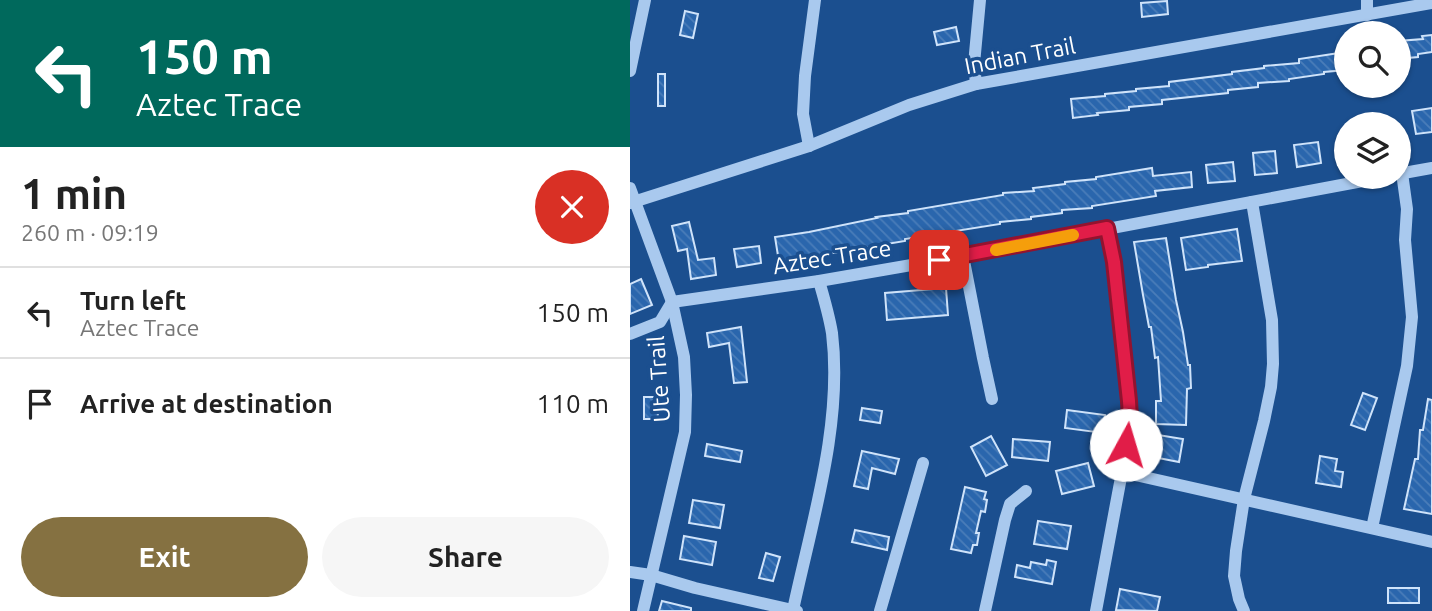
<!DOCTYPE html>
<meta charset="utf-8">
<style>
:root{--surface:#fff;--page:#f6f6f6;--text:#222;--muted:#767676;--line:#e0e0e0;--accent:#857141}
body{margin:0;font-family:Ubuntu,sans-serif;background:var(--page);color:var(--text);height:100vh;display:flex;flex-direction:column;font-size:26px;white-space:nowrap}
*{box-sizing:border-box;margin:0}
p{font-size:23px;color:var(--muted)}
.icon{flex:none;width:38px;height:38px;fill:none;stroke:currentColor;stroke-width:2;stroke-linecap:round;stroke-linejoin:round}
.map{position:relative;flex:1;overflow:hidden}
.panel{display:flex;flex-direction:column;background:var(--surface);width:630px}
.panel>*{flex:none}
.hud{background:#00695c;color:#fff;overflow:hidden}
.buttons{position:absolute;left:704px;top:21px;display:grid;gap:14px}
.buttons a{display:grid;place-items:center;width:77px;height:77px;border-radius:50%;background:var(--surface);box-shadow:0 2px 5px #0004;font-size:35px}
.pin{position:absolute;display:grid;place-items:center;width:60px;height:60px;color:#fff;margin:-30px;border-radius:14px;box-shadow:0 4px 10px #0006}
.me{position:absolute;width:77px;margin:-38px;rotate:6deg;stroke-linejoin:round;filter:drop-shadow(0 0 5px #0008)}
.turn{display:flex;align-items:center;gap:24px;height:147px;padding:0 21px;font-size:32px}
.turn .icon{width:91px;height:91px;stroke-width:2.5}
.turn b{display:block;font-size:49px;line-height:60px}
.round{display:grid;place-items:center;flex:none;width:74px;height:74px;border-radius:37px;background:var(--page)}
.summary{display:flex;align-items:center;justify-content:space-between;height:119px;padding:0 21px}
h1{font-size:42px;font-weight:600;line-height:52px}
.primary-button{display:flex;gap:14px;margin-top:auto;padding:14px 21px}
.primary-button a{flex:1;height:80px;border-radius:42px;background:var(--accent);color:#fff;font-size:28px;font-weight:600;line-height:80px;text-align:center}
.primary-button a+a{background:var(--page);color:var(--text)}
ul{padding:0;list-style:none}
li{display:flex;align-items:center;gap:21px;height:91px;padding:0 21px;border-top:2px solid var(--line)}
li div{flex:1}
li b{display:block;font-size:26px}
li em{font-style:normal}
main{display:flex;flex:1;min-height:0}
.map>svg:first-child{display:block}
.building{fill:url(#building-back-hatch);stroke:#cfe3fa;stroke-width:2}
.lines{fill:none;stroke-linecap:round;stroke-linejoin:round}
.minor{stroke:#a9c9ee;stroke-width:12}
.route-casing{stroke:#92132f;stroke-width:18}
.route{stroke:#e11d48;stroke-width:12}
.slow{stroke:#f59e0b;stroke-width:12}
.labels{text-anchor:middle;stroke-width:7;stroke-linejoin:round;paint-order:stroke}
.street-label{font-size:23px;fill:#fff;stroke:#1b4f8f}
</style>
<main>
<section class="panel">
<div class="hud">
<div class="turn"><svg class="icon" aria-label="left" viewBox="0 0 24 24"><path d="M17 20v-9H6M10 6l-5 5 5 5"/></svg><div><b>150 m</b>Aztec Trace</div></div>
</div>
<div class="summary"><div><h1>1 min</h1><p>260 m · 09:19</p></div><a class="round" style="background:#d93025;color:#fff"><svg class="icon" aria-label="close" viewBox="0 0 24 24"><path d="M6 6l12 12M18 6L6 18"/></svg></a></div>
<ul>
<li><svg class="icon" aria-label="left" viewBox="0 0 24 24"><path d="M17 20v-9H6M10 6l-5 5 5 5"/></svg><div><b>Turn left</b><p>Aztec Trace</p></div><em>150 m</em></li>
<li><svg class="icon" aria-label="arrive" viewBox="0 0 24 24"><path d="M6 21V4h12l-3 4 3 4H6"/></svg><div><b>Arrive at destination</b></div><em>110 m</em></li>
</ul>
<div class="primary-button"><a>Exit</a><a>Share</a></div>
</section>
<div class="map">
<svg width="802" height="611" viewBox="0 0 802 611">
<defs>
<pattern id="building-back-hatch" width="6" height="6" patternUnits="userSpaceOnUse" patternTransform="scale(1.75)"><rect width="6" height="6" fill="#2a66ad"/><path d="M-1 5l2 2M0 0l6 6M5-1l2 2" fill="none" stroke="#4a7db9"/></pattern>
</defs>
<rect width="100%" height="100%" fill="#1b4f8f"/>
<!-- building -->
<g class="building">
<polygon points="537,1 538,14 512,17 511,3"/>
<polygon points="55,11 68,14 63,38 50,35"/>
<polygon points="326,27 329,41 307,45 304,32"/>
<polygon points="802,35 802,52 788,54 788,57 768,59 768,41 793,39 792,36"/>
<polygon points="716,52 716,70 694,72 694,74 659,79 659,81 628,83 628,87 598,90 598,93 532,100 532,104 499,107 499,110 467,113 468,115 443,118 441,99 475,96 475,94 506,91 506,89 539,86 539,82 602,74 602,72 634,68 634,66 669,63 669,59"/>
<rect x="28" y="74" width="7" height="32"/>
<polygon points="802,108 802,132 786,134 782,111"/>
<polygon points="688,142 691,163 667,167 664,145"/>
<polygon points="645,151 647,173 625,175 623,153"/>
<polygon points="603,162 605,181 578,183 576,165"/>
<polygon points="522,168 523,176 561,172 562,187 525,191 526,196 462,206 462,208 432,210 432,213 401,217 401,219 370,222 370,224 275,239 275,241 149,262 145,237 179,232 247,218 246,217 278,213 278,211 373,195 373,193 404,191 403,188 435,184 435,182 466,179 466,177"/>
<polygon points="59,222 68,260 84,258 86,275 61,279 57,249 48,251 42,226"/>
<polygon points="607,229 612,261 578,265 578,267 556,270 551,238"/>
<polygon points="536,238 546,300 553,332 558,365 560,365 561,388 557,389 556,425 526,424 526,401 531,401 528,357 525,358 521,327 519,327 513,295 504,242"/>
<polygon points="129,246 131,263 107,267 104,249"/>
<polygon points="11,279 22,305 0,314 0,284"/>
<polygon points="316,288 318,315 257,320 255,293"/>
<polygon points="111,327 117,382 104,383 99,343 79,347 77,333"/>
<polygon points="733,393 747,398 735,430 721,425"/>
<polygon points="14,397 27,397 28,419 14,419"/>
<polygon points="798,399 802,400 802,514 774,509 785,459 788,459 790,430 793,430"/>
<polygon points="232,408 252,411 250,423 230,420"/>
<polygon points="437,410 475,415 473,433 435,428"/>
<polygon points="522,434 553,439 549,462 518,456"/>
<polygon points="361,436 377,465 356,476 341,447"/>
<polygon points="383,439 420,442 418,461 382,457"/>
<polygon points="77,444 112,451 110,462 75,456"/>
<polygon points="232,451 269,459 265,474 242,468 238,489 224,486"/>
<polygon points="690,456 707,459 705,471 713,472 711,487 686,483"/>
<polygon points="458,463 464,486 432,494 426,471"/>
<polygon points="335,487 356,492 354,499 357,500 355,512 351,511 346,533 349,533 347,545 343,545 341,553 321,549"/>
<polygon points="63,500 94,505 90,528 59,523"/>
<polygon points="408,521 441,526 437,549 404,544"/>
<polygon points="225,530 259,537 257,550 222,542"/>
<polygon points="54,536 86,542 82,565 50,559"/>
<polygon points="136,553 150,557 143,581 129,578"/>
<polygon points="417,560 426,562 422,584 385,577 387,565 400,568 401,562 416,565"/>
<rect x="758" y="588" width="31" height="15"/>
<polygon points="490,589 530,597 527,611 486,610"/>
<polygon points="32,601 61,608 61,611 29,611"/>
</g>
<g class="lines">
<!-- minor -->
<g class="minor">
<polyline points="737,0 737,15"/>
<polyline points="0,71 15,0"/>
<polyline points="346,84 344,64 350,0"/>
<polyline points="179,146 173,114 175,76 185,0"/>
<polyline points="768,174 802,168"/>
<polyline points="0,188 42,302 54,357 56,395 55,432 13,611"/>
<polyline points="0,203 179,146 279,105 346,84 802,3"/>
<polyline points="333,256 353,358 362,399"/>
<polyline points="0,334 30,322 42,302 189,281 333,256 754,177"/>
<polyline points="492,472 802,542"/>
<polyline points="742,528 777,366 782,317 775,240 777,209 772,173"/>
<polyline points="0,572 21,575 65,588 167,611"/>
<path d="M163 610C182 521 213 424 202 333 199 315 194 298 189 281"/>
<polyline points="250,611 293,463"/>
<polyline points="355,611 375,520 380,504 396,491"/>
<polyline points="466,611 492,472 500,418 484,262 477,228"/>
<polyline points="614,611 609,599 604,576 606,551 614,499 634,421 641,387 643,364 642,320 622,202"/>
</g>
</g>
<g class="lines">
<defs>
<polyline id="route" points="309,260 477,228 484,262 499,401 500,418 496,445"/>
</defs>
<!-- route casing -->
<use href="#route" class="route-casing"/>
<!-- route -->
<use href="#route" class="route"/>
<!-- slow -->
<polyline class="slow" points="366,250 443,235"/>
</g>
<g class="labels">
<!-- street labels -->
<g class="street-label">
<text transform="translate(390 56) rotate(-11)" y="8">Indian Trail</text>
<text transform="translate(202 257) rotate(-9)" y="8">Aztec Trace</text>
<text transform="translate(29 379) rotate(-94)" y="8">Ute Trail</text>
</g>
</g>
</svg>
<div class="buttons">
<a><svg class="icon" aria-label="search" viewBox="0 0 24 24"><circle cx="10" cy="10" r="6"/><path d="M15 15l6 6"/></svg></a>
<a><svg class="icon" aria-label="layers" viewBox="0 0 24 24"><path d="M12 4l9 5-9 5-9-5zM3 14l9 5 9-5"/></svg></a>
</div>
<div class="pin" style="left:309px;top:260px;background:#d93025"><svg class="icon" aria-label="arrive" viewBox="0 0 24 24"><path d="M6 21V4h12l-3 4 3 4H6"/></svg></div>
<svg class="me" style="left:496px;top:445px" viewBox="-20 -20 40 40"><circle r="19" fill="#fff"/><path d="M0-13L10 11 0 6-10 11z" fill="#e11d48"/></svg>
</div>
</main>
